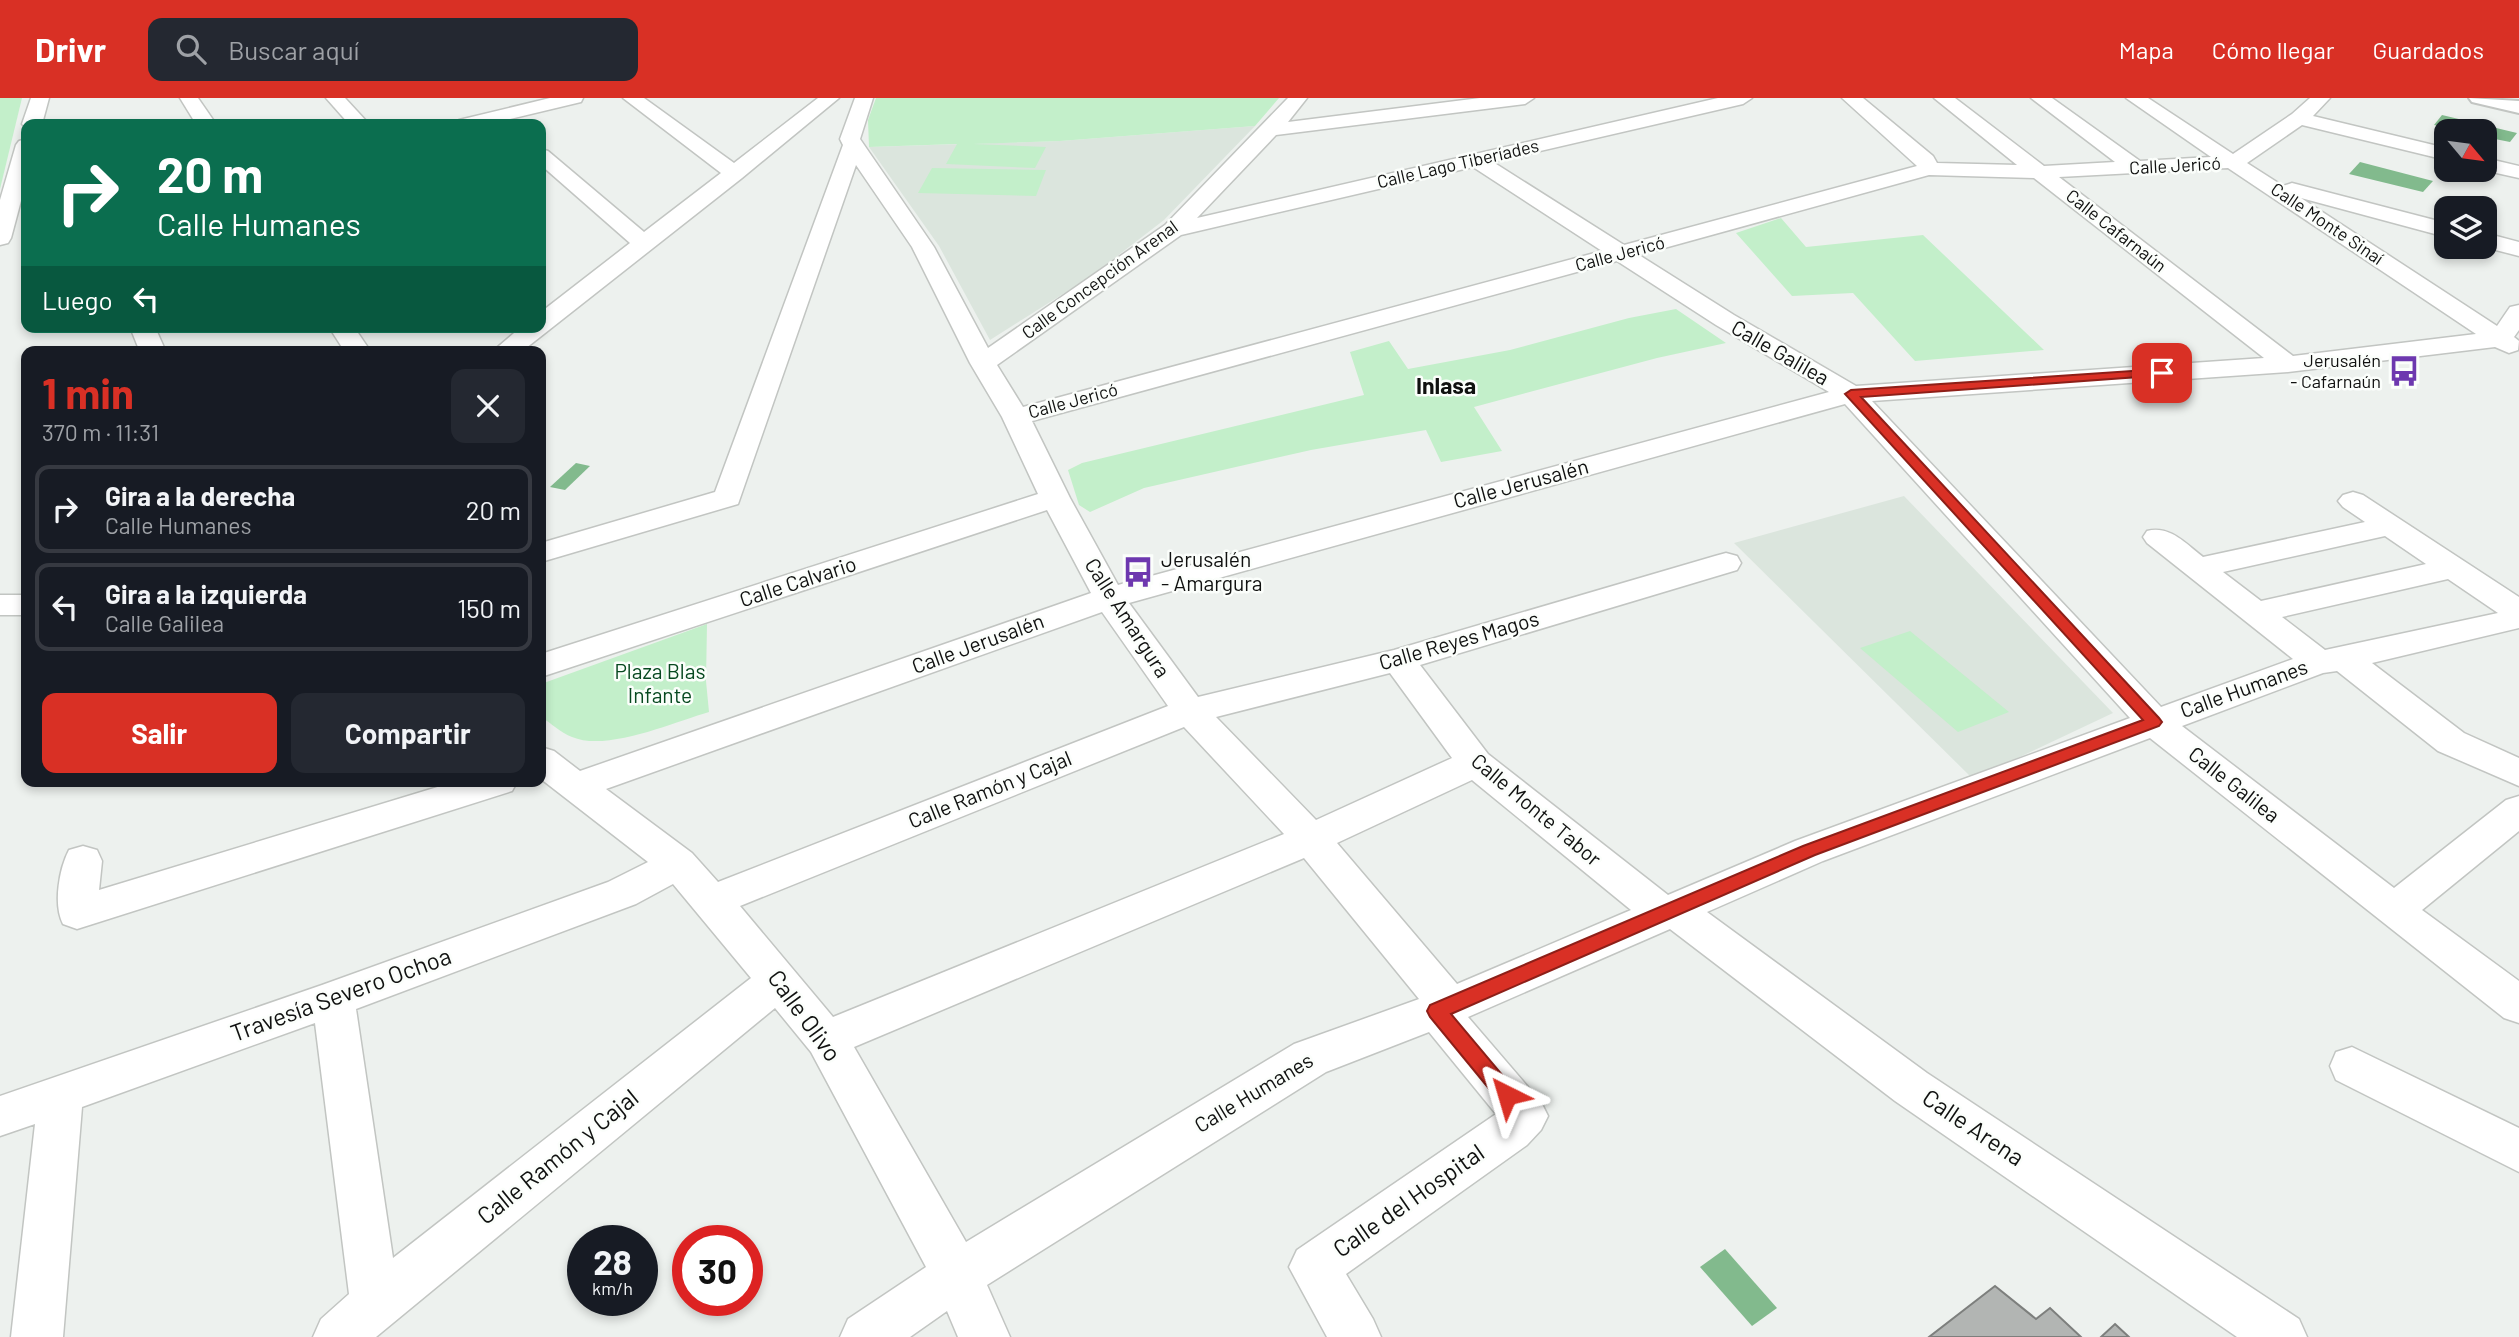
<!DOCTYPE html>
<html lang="es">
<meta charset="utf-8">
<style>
:root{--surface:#171b24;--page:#242831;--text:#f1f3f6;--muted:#9ea1a6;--line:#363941;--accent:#d93025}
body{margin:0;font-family:Barlow,sans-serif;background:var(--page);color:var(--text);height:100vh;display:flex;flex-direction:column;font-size:26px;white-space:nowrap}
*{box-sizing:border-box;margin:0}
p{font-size:23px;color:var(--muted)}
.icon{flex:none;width:38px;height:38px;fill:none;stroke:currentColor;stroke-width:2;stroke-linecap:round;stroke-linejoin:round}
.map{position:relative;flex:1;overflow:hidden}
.details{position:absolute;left:21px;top:248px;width:525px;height:441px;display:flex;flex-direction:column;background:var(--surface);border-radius:14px;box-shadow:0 4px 10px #0003}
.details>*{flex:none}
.top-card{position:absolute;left:21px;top:21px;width:525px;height:214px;border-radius:14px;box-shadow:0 4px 10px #0003;background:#0b6e4f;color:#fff;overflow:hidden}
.needle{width:46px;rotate:119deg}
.controls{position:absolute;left:2434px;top:21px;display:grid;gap:14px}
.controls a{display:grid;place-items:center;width:63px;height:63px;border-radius:14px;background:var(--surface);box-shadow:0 4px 10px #0003;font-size:35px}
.speed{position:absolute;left:567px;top:1127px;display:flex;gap:14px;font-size:35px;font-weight:700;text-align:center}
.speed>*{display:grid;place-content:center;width:91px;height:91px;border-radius:50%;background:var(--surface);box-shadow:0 4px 10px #0003;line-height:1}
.speed small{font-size:18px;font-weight:400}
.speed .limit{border:10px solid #d22;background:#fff;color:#111}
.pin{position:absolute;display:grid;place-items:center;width:60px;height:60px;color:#fff;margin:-30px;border-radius:14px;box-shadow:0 4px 10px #0006}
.me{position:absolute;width:77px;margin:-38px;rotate:320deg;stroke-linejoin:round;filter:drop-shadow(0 0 5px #0008)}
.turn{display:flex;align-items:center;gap:24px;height:147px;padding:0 21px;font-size:32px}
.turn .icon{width:91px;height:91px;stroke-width:2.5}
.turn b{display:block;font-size:49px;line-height:60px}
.then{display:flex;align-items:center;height:66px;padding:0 21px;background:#0003;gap:14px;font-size:26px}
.round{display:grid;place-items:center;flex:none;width:74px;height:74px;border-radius:14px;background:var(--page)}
.summary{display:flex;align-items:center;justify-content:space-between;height:119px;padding:0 21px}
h1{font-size:42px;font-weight:700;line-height:52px;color:var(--accent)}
.action{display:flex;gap:14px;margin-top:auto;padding:14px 21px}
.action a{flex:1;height:80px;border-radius:14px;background:var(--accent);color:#fff;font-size:28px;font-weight:700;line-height:80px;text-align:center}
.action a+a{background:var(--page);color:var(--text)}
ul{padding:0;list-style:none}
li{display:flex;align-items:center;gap:21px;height:88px;margin:0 14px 10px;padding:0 7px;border:4px solid var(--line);border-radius:14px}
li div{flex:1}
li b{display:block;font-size:26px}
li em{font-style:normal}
header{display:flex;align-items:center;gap:42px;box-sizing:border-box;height:98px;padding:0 35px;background:var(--accent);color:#fff}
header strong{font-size:33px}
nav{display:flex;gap:38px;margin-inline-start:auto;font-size:24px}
.search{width:490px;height:63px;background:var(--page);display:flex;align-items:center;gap:18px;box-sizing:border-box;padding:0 24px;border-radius:14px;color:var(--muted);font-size:26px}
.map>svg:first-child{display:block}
.built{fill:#dbe5dd}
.green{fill:#c3efca}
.water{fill:#82ba8d}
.building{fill:#b2b5b3;stroke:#7d7f7d;stroke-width:2}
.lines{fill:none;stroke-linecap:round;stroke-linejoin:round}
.minor-casing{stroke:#c2c5c2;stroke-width:3}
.major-casing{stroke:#c2c5c2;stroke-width:4}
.minor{fill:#fff;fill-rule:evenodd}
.major{fill:#fff;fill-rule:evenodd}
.route{fill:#d93025;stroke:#8d1f18;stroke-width:2}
.labels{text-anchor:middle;stroke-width:5;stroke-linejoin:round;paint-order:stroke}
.far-street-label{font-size:18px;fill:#101110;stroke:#fbfefb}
.far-poi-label{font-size:18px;fill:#101110;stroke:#fbfefb;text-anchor:end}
.street-label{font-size:21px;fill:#101110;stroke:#fbfefb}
.poi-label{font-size:21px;fill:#101110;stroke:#fbfefb;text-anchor:start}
.park-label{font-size:21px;fill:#074920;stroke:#fbfefb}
.far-district-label{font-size:23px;font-weight:bold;fill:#101110;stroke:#fbfefb}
.near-street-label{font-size:24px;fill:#101110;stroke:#fbfefb}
</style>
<header>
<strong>Drivr</strong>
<div class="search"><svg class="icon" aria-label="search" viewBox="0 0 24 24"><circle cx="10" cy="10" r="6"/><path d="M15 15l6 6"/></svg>Buscar aquí</div>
<nav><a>Mapa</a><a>Cómo llegar</a><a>Guardados</a></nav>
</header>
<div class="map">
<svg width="2519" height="1239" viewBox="0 0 2519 1239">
<rect width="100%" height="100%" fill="#edf1ee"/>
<!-- built -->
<g class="built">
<polygon points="1255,28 1164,122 1090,179 990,242 939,148 869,49 1060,43"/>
<polygon points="1904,398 2113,615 1973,681 1734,445"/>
</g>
<!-- green -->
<g class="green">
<polygon points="0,0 22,0 0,91"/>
<polygon points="876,0 1279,0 1255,28 1060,43 973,46 1046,49 1035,70 946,66 957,46 869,49 868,22"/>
<polygon points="932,70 1046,72 1036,98 918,95"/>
<polygon points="1781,120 1806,149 1923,137 2044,252 1915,263 1853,195 1792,198 1736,135"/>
<polygon points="1676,211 1726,245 1657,260 1474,309 1502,353 1441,364 1426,332 1311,352 1144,390 1090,414 1079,407 1068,372 1082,365 1364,297 1350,254 1389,243 1408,271 1510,252 1629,220"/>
<path d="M707 526 706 583 709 614C674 624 607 654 572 639 561 635 551 625 541 619V586Z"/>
<polygon points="1910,533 2009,614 1958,634 1860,550"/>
</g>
<!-- water -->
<g class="water">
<polygon points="2442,17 2517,35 2510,44 2485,39 2485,33 2462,33 2434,27"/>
<polygon points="2360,64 2433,83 2423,94 2349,76"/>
<polygon points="576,365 590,368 565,392 550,389"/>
<polygon points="1725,1151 1777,1210 1752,1228 1700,1169"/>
</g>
<!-- building -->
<g class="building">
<polygon points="1995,1188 2036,1221 2050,1210 2081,1239 1929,1239"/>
<polygon points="2115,1226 2129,1239 2101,1239"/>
</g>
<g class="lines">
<defs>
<g id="minor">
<polygon points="31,0 49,0 42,26 26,26 26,30 22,26"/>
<polygon points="180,0 198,0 216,26 196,26"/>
<polygon points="326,0 345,0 369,26 349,26"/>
<polygon points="550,0 583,0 581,4 489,26 456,26 459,22"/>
<polygon points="623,0 644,0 734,65 818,0 839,0 742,80 521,254 492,254 521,229 541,229 541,214 630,145 541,67 541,51 548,53 644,134 721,75"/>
<path d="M855 0H873L860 41 934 149 988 250 1165 127 1288 0H1307L1288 24 1480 0H1534L1525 6 1276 37 1197 120 1718 0H1752L1743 6 1493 64 1624 147 1917 68 1842 0H1863L1933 58 1937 65 2017 67 1934 0H1955L2044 68 2115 64 2031 0H2052L2140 63 2211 59 2126 0H2148L2233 56 2292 16 2310 0H2330L2313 18 2446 50V62L2302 27 2247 65 2283 88 2292 85 2446 125V139L2301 100 2497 228 2510 209 2519 207V232L2514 239 2519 243 2518 252 2509 255 2495 249 2288 274 1872 303 2161 609 2293 561 2147 445 2143 439 2147 433C2170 427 2186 446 2203 459L2365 424 2343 409 2338 403 2343 397 2353 394 2363 397 2519 499V530L2372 565 2464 635 2519 660V688L2438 653 2337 573 2323 575 2182 628 2394 790 2506 702 2519 698V733L2422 812 2519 883V925L2504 920 2150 640 1823 763 1707 814 1927 975 2299 1221 2307 1239H2237L1895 1003 1670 831 1468 919 1541 1004 1548 1018 1541 1032 1527 1047 1346 1176 1373 1221 1381 1239H1327L1289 1169 1297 1152 1496 1016 1429 934 1326 974 987 1187 1010 1239H958L947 1213 910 1239H840L848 1221 926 1169 811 954 775 910 376 1239H313L321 1221 349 1196 315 925 82 1009 63 1239H11L35 1026 0 1038V998L322 887 608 784 648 764 541 681V649L554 653 580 673 1091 495 1047 412 541 579V556L1038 396 1002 319 970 265 912 149 856 67 738 406 541 464V445L715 394 843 47 840 41ZM1473 69 1602 153 1023 309 997 267 1181 137ZM2228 70 2476 236 2293 258 2059 79ZM1929 77 2034 80 2264 260 1856 288 1734 217 1639 157ZM1617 163 1716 227 1829 294 1118 487 1070 400 1032 323ZM1845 306 2130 620 1795 743 1668 797 1488 656 1420 567 1737 472 1741 465 1737 458 1726 455 1715 458 1394 552 1198 599 1129 505ZM2385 438 2426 466 2261 503 2223 474ZM2448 481 2498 515 2325 552 2282 519ZM1102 514 1168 608 718 784 692 755 606 691ZM1390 575 1452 660 1316 722 1216 619ZM1184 629 1284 736 833 919 740 808ZM1472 682 1631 812 1457 886 1337 745ZM1304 760 1419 901 1294 946 966 1144 854 949ZM673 786 751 880 393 1160 356 911 636 806Z"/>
<polygon points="26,41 26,84 11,140 8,145 0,147 0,102 16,47 19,43"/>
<polygon points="2485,60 2519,68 2519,80 2483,72"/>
<polygon points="2485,135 2519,144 2519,158 2484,149"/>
<polygon points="130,229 155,229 166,254 140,254"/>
<polygon points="329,229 354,229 371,254 345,254"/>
<rect x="0" y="497" width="26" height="20"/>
<path d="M454 684H517L512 693 77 831 63 826C53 807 59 771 69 752L83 748 97 752 102 763 99 792Z"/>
<polygon points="2352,949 2519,1030 2519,1074 2336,982 2330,968 2336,954"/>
</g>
<polygon id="major" points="2469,0 2519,3 2519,15 2472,4"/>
</defs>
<!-- minor casing -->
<use href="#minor" class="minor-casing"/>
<!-- major casing -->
<use href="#major" class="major-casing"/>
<!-- minor -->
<use href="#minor" class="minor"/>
<!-- major -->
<use href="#major" class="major"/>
</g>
<!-- route -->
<polygon class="route" points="2162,271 2166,272 2166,277 1861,299 2159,620 2162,624 2159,628 1815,757 1451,916 1514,991 1517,997 1514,1004 1507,1006 1500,1004 1430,919 1427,913 1430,907 1803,748 2143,622 1845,296 1851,292"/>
<!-- icons -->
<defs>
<symbol id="bus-bare" viewBox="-9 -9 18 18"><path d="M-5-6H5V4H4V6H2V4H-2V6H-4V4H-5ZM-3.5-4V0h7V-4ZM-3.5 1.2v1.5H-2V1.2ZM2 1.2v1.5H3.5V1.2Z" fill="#6d38af" stroke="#fbfefb" stroke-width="2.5" paint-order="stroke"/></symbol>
</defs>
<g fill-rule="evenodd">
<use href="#bus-bare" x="2382" y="251" width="44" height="44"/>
<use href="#bus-bare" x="1116" y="452" width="44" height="44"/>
</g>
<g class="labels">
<!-- far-street labels -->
<g class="far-street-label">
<text transform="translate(1458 66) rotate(-13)" y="6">Calle Lago Tiberíades</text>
<text transform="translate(2175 68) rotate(-3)" y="6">Calle Jericó</text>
<text transform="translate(2327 126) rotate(34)" y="6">Calle Monte Sinaí</text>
<text transform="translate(2116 133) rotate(38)" y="6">Calle Cafarnaún</text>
<text transform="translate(1620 156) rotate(-15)" y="6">Calle Jericó</text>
<text transform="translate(1100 182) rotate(-36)" y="6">Calle Concepción Arenal</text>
<text transform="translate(1073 303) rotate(-15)" y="6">Calle Jericó</text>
</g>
<!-- far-poi labels -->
<g class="far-poi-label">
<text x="2381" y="269">Jerusalén<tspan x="2381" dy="21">- Cafarnaún</tspan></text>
</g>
<!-- street labels -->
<g class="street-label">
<text transform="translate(1780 255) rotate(30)" y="7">Calle Galilea</text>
<text transform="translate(1521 386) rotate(-15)" y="7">Calle Jerusalén</text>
<text transform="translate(798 484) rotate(-18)" y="7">Calle Calvario</text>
<text transform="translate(1127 520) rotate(57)" y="7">Calle Amargura</text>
<text transform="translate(1459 543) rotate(-16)" y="7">Calle Reyes Magos</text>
<text transform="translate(978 546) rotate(-20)" y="7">Calle Jerusalén</text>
<text transform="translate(2244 591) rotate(-20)" y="7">Calle Humanes</text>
<text transform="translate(2234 687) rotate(38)" y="7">Calle Galilea</text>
<text transform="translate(990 692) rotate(-22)" y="7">Calle Ramón y Cajal</text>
<text transform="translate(1536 712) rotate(40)" y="7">Calle Monte Tabor</text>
<text transform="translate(1254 995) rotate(-31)" y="7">Calle Humanes</text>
</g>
<!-- poi labels -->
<g class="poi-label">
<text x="1161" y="469">Jerusalén<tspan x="1161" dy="24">- Amargura</tspan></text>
</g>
<!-- park labels -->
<g class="park-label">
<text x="660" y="581">Plaza Blas<tspan x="660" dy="24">Infante</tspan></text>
</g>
<!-- far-district labels -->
<g class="far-district-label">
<text x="1446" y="296">Inlasa</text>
</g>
<!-- near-street labels -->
<g class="near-street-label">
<text transform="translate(341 897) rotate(-20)" y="8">Travesía Severo Ochoa</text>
<text transform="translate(804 918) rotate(54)" y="8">Calle Olivo</text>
<text transform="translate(1973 1030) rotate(34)" y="8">Calle Arena</text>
<text transform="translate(558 1059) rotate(-39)" y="8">Calle Ramón y Cajal</text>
<text transform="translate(1409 1103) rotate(-35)" y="8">Calle del Hospital</text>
</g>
</g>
</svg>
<div class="controls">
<a><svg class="needle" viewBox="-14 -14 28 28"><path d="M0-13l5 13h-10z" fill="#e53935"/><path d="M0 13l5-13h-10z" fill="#9ea1a6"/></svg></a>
<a><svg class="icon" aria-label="layers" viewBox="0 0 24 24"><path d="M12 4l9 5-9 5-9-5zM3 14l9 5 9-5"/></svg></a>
</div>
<div class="speed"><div>28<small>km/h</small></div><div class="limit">30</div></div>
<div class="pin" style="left:2162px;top:275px;background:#d93025"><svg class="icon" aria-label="arrive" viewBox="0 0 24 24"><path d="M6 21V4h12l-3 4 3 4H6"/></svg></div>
<svg class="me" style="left:1507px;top:997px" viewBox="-20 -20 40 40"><path d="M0-17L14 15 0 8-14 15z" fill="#d93025" stroke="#fff" stroke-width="4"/></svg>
<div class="top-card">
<div class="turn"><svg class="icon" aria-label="right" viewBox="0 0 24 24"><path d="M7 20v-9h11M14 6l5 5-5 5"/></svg><div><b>20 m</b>Calle Humanes</div></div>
<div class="then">Luego<svg class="icon" aria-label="left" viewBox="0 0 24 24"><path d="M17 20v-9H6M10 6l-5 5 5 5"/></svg></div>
</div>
<section class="details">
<div class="summary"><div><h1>1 min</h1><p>370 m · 11:31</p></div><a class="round"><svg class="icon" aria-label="close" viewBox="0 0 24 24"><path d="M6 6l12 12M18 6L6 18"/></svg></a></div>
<ul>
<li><svg class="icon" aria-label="right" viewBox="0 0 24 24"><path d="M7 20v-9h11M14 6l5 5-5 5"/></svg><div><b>Gira a la derecha</b><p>Calle Humanes</p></div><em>20 m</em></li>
<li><svg class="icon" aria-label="left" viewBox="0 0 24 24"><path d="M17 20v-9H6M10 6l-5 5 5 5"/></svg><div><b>Gira a la izquierda</b><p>Calle Galilea</p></div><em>150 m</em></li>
</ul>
<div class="action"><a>Salir</a><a>Compartir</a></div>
</section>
</div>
